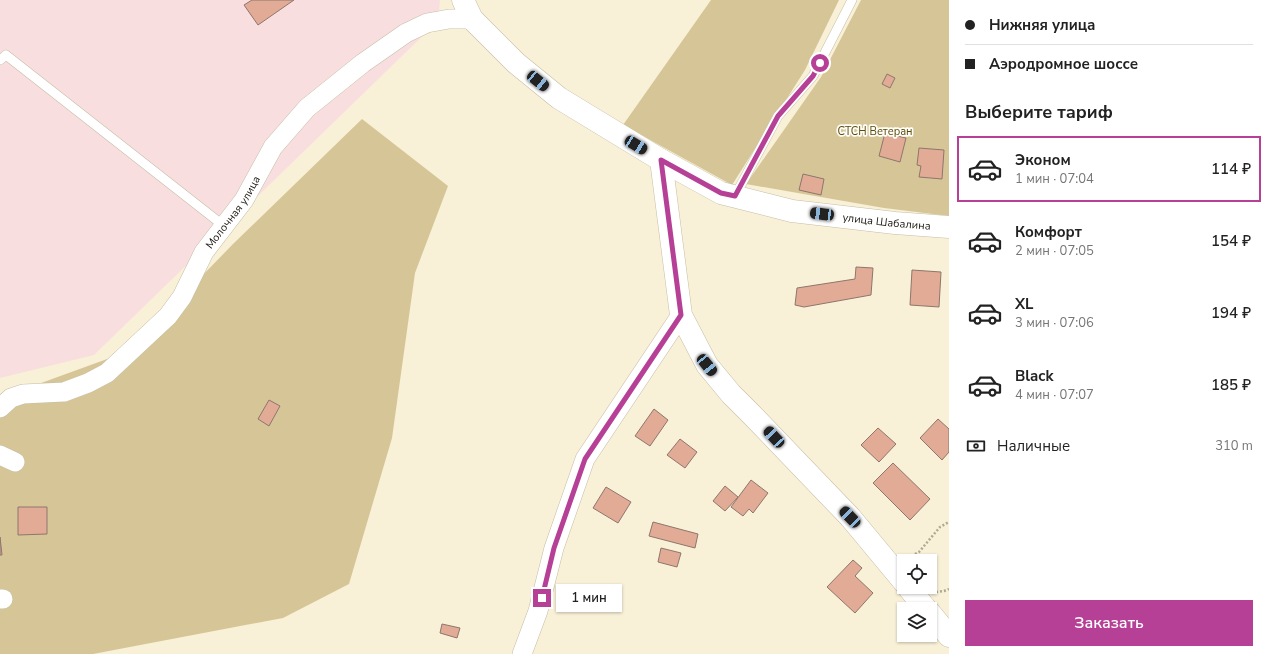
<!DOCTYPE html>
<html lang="ru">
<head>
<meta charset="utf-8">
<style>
	:root { --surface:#fff; --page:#f2f2f2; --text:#222; --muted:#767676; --line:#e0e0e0; --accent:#b64096 }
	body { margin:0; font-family:"Nunito Sans",sans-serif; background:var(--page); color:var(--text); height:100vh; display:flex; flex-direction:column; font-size:15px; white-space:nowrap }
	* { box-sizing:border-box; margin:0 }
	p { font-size:13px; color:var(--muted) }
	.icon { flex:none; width:22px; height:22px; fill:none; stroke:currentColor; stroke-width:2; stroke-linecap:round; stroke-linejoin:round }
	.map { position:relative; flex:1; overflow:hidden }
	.panel { display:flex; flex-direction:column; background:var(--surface); width:320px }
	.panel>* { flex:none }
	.guide { display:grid; align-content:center; height:88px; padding:0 16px; background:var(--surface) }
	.tools { position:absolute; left:897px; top:554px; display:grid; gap:8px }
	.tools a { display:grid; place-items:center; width:40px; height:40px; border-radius:0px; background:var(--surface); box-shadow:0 1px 3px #0004; font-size:20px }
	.end { position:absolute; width:18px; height:18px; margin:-9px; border:5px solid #b64096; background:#fff; box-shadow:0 0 0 2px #fff }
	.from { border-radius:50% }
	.bubble { position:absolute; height:28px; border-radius:0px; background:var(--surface); box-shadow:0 1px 3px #0004; font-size:13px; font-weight:600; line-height:28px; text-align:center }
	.car { position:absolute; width:12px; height:24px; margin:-12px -6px; border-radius:5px; box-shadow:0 0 3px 1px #0007; background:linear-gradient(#222 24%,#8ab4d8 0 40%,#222 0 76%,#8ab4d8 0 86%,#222 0) }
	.guide b { display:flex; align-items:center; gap:14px; height:38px; font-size:15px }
	.guide b+b { border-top:1px solid var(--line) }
	.guide i { width:10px; height:10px; background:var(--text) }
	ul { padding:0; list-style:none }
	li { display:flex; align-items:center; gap:12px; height:66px; margin:0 8px 6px; padding:0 8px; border:2px solid transparent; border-radius:0px }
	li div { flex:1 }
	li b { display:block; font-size:15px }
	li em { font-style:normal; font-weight:600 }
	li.selected { border-color:var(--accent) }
	li>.icon { width:36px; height:36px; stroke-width:1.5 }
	h2 { padding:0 16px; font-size:18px; line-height:48px }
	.pay { display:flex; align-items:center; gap:10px; height:44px; padding:0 16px; font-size:15px }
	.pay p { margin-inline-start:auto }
	.cta { display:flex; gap:8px; margin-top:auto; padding:8px 16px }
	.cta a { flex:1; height:46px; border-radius:0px; background:var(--accent); color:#fff; font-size:16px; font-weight:600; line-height:46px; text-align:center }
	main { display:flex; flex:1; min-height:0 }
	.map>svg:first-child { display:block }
	.industrial { fill:#f9dee0 }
	.green { fill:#d6c697 }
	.building { fill:#e1ab96; stroke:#8e766d }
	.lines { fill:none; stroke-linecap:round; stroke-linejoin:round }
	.service-casing { stroke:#c5bea6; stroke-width:10 }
	.minor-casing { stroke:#c5bea6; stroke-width:20 }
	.tertiary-casing { stroke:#c5bea6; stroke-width:23 }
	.secondary-casing { stroke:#c5bea6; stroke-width:23 }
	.path { stroke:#aea894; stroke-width:2.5; stroke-dasharray:2 2; stroke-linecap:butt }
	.service { stroke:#fff; stroke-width:9 }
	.minor { stroke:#fff; stroke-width:19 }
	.tertiary { stroke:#fff; stroke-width:22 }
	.secondary { stroke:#fff; stroke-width:22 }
	.route { stroke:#b64096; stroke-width:5 }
	.labels { text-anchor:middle; stroke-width:3.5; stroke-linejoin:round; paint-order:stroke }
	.park-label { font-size:11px; fill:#5c4a0b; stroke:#fffdf8 }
	.street-label { font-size:11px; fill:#1a170f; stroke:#fffdf8 }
</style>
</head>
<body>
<main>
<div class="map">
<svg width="949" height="654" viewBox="0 0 949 654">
	<rect width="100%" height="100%" fill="#f8f0d7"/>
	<polygon class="industrial" points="0,0 440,0 438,21 94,355 0,378"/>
	<g class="green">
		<polygon points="711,0 839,0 805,70 732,185 623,125"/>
		<polygon points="861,0 949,0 949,216 884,208 746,184 821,77"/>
		<polygon points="362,119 448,186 415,273 392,438 349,584 283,618 93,654 0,654 0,398 129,351 233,244"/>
	</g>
	<g class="building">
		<polygon points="252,0 294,0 258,25 244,5"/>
		<polygon points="887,74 895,78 890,88 882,84"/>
		<polygon points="885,133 906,138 900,162 879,156"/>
		<polygon points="919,148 944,150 942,179 919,177 921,166 917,165"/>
		<polygon points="803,174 824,179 821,195 799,190"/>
		<polygon points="856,267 873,268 871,295 804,307 795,305 797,288 855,279"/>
		<polygon points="912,270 941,272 939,307 910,305"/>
		<polygon points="269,400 280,406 269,426 258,419"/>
		<polygon points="654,409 668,420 650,446 635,436"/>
		<polygon points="938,419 949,429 949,452 942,460 920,438"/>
		<polygon points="878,428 896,444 879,462 861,445"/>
		<polygon points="680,439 697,452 685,468 667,455"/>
		<polygon points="893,463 930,499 910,520 873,483"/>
		<polygon points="751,480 768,493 753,513 749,509 743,516 731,507"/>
		<polygon points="725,486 738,497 725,511 713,501"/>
		<polygon points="606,487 631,502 618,523 593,508"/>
		<polygon points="18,507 47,507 47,534 18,535"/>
		<polygon points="653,522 698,534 695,548 649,536"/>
		<polygon points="0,537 2,555 0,555"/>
		<polygon points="661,548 681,553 677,567 658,562"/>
		<polygon points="853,560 862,568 855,576 873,593 855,613 827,587"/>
		<polygon points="442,624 460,628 457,638 440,633"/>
	</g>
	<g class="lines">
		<defs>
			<g id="service">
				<polyline points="0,60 6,55 224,226"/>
				<polyline points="735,196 778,116 813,76 852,0"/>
			</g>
			<g id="minor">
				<path id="s1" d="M0 408 11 398 23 394 64 392 88 383 107 373 168 316 182 297 204 252 244 200 273 147 307 108 363 63 406 33 427 23 449 19H472"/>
				<polyline points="0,455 15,462"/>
				<polyline points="0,599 3,599"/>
				<polyline points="522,654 538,611 554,548 585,459 681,315"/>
			</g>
			<g id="tertiary">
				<polyline points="661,160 681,315 707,365 731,394 752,415 850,517 904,582"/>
				<polyline points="908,587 926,609"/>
				<polyline points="930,613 949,636"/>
			</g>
			<g id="secondary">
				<path id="s2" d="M463 0 472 19 516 63 559 98 661 160 721 193 792 211 895 223 949 227"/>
			</g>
		</defs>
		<use href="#service" class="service-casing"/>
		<use href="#minor" class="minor-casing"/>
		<use href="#tertiary" class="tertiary-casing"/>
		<use href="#secondary" class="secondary-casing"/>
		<g class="path">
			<polyline points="908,558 919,552 940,527 949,522"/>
			<polyline points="936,592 944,591 949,589"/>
		</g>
		<use href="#service" class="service"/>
		<use href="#minor" class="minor"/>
		<use href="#tertiary" class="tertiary"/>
		<use href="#secondary" class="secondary"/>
	</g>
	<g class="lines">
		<polyline class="route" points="542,598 554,548 585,459 681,315 661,160 721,193 735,196 778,116 813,76 820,63"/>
	</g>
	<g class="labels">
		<g class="park-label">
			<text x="875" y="135">СТСН Ветеран</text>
		</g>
		<g class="street-label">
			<text dy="4" stroke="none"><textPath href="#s1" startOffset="322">Молочная улица</textPath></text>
			<text dy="4" stroke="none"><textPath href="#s2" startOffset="495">улица Шабалина</textPath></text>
		</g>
	</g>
</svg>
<div class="tools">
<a><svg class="icon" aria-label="locate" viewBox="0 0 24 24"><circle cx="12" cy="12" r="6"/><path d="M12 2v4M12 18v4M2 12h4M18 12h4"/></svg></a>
<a><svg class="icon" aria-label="layers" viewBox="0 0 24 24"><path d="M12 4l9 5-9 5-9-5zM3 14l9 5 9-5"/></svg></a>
</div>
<i class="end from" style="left:820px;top:63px"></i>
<i class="end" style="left:542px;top:598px"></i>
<div class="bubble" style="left:556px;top:584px;width:66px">1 мин</div>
<i class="car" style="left:538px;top:81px;rotate:129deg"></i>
<i class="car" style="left:636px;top:145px;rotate:121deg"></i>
<i class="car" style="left:822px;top:214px;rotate:277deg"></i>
<i class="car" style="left:707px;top:365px;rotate:141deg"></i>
<i class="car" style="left:774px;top:437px;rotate:317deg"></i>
<i class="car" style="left:850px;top:517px;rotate:316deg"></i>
</div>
<section class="panel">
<div class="guide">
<b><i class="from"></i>Нижняя улица</b>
<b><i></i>Аэродромное шоссе</b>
</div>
<h2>Выберите тариф</h2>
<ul>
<li class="selected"><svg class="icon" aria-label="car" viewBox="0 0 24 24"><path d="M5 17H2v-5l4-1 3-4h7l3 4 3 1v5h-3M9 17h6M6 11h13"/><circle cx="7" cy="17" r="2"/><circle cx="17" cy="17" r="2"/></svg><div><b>Эконом</b><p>1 мин · 07:04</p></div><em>114 ₽</em></li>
<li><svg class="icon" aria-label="car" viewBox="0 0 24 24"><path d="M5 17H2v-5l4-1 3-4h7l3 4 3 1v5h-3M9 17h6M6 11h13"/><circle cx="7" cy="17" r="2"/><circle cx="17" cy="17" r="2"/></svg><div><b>Комфорт</b><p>2 мин · 07:05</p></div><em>154 ₽</em></li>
<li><svg class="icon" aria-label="car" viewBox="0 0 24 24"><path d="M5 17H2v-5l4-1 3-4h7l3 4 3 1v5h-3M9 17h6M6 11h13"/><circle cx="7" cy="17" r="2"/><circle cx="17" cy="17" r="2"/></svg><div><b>XL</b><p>3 мин · 07:06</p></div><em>194 ₽</em></li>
<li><svg class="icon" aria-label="car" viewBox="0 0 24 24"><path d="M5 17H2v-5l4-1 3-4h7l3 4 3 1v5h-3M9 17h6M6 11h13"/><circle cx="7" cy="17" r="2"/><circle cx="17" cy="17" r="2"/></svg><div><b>Black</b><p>4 мин · 07:07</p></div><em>185 ₽</em></li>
</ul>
<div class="pay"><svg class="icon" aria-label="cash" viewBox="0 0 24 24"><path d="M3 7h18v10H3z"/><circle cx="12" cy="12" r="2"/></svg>Наличные<p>310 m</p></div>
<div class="cta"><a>Заказать</a></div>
</section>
</main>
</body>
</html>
